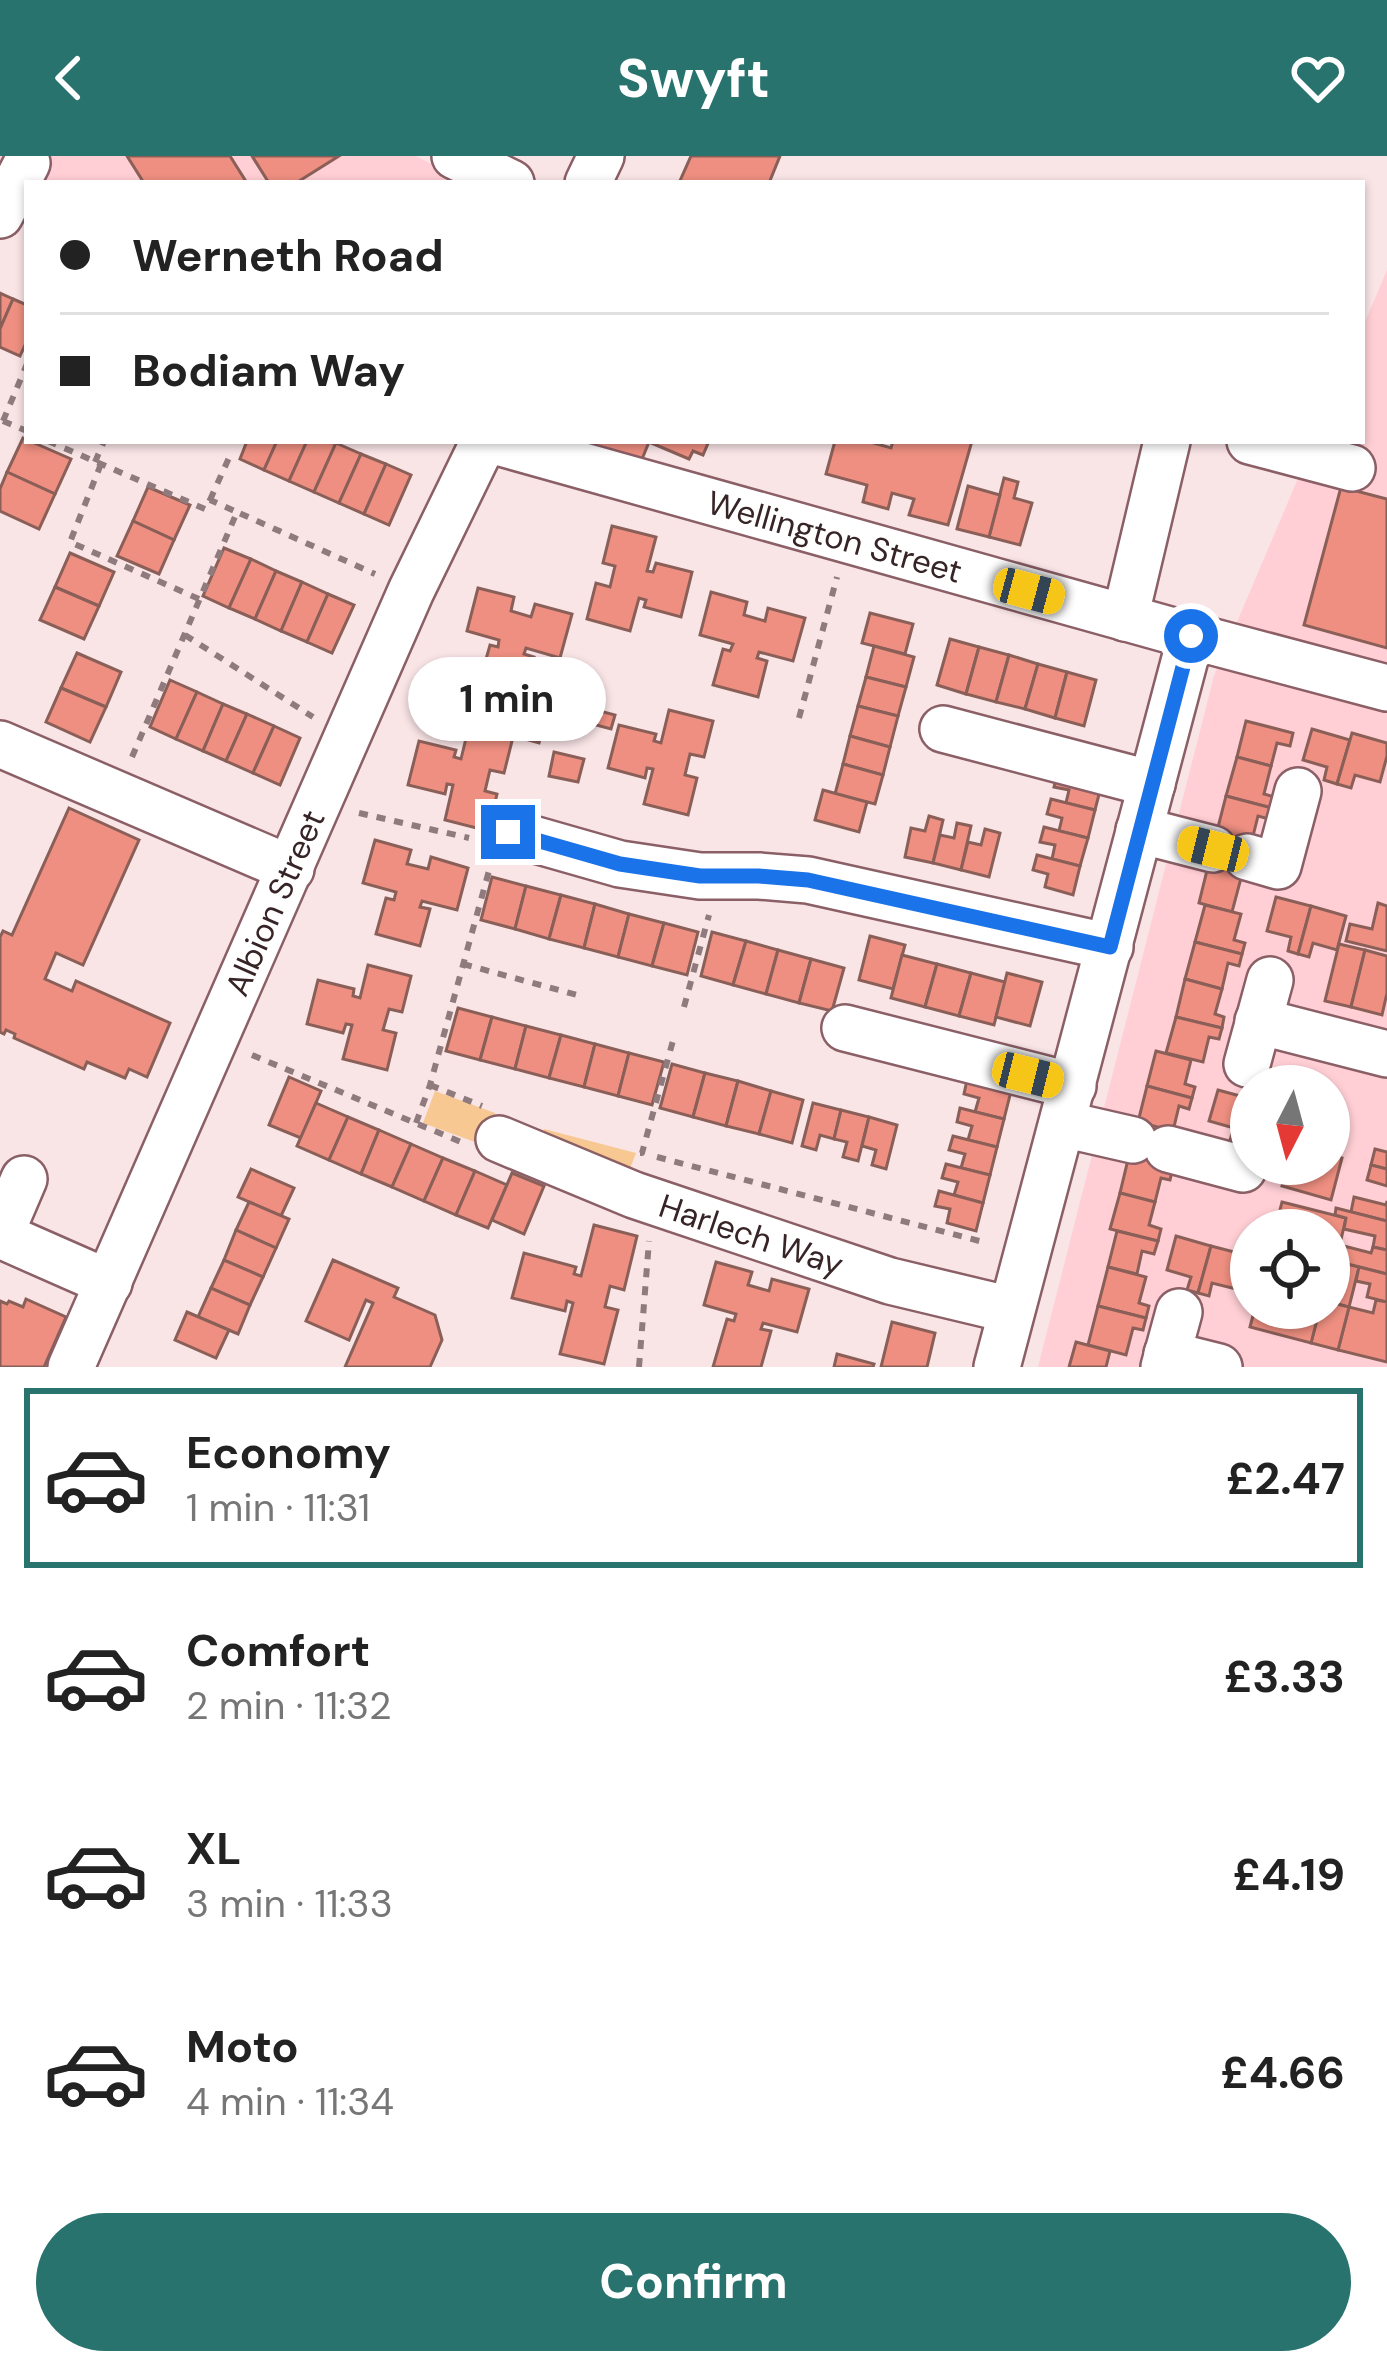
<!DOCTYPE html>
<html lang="en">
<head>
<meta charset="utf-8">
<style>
	:root { --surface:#fff; --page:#f2f2f2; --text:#222; --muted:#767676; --line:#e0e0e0; --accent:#29736e }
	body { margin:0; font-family:"DM Sans",sans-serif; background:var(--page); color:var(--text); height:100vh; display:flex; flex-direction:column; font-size:45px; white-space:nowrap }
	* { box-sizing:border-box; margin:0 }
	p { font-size:39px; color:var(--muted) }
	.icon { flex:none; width:66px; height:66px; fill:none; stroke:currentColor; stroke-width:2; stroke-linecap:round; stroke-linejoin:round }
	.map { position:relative; height:1211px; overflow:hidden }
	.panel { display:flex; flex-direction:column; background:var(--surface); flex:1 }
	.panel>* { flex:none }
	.top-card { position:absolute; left:24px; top:24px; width:1341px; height:264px; border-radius:0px; box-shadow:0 3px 9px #0004; display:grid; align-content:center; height:264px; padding:0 36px; background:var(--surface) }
	.needle { width:78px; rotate:186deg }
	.tools { position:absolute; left:1230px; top:909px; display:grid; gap:24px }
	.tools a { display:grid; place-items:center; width:120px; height:120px; border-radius:50%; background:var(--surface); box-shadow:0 3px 9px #0004; font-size:60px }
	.end { position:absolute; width:54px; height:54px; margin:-27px; border:15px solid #1a73e8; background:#fff; box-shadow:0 0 0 6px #fff }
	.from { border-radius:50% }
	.bubble { position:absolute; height:84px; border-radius:42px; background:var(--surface); box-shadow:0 3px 9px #0004; font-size:39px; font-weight:700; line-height:84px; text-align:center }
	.car { position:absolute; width:36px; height:72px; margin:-36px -18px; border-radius:15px; box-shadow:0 0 9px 3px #0007; background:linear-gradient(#f5c518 24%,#345 0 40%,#f5c518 0 76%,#345 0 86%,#f5c518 0) }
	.top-card b { display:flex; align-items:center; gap:42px; height:114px; font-size:45px }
	.top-card b+b { border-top:3px solid var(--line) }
	.top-card i { width:30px; height:30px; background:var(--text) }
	ul { padding:21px 0 0; list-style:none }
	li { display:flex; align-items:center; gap:36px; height:180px; margin:0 24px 18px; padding:0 12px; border:6px solid transparent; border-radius:0px }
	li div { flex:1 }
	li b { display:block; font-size:45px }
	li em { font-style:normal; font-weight:700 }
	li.current { border-color:var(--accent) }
	li>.icon { width:108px; height:108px; stroke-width:1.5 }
	.button { display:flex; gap:24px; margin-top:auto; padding:24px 36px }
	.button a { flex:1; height:138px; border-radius:72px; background:var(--accent); color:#fff; font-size:48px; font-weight:700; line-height:138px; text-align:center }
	header { display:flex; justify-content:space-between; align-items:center; height:156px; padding:0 36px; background:var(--accent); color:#fff; font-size:54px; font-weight:700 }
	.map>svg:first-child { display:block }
	.built { fill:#ffcfd5; fill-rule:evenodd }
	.green { fill:#f8c893 }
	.building { fill:#ee8f81; stroke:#8a5f58; stroke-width:3 }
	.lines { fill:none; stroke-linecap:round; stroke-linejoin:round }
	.minor-casing { stroke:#8b5f66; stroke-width:50 }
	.path { stroke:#8f7b7d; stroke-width:6; stroke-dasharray:9 9; stroke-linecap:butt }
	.minor { stroke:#fff; stroke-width:45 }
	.route { stroke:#1a73e8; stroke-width:15 }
	.labels { text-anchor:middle; stroke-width:9; stroke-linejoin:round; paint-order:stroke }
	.street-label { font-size:33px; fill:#372426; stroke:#f9e4e6 }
</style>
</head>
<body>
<header><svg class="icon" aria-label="back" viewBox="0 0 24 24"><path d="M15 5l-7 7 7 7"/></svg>Swyft<svg class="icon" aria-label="heart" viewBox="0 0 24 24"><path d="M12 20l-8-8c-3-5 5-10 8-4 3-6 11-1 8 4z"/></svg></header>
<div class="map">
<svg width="1387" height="1211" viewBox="0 0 1387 1211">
	<rect width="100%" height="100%" fill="#f9e4e6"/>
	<g class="built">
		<polygon points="0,0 416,0 467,27 0,26"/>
		<path d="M1387 114V1211H1038L1214 520 1314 285H1362V173ZM1251 930H1329V1008H1251ZM1251 1074H1329V1152H1251Z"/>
	</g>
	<g class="green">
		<polygon points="435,935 495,957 483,989 423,967"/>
		<polygon points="544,973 636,997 628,1018 544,981"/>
	</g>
	<g class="building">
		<polygon points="127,0 230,0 247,27 144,27"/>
		<polygon points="252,0 339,0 296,27 269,27"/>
		<polygon points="691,0 780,0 769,27 679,27"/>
		<polygon points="0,137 13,143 0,173"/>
		<polygon points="13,143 27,149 27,185 20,200 0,191 0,173"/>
		<polygon points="23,282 71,303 55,338 7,316"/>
		<polygon points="247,285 277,285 264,314 240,303"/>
		<polygon points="277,285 307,285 289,325 264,314"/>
		<polygon points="307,285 336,287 314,336 289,325"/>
		<polygon points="585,285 709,285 703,299 693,295 689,303 649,286 640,308"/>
		<polygon points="835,285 867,285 891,292 893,285 972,285 948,369 909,359 914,343 892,337 888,353 863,346 867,329 826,318"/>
		<polygon points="336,287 361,298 339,347 314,336"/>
		<polygon points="361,298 386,308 364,358 339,347"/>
		<polygon points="386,308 411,319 389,369 364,358"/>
		<polygon points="7,316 55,338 39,373 0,355 0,333"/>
		<polygon points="1004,322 1018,326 1014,342 1032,347 1020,389 989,381"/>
		<polygon points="968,330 1000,339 989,381 957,373"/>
		<polygon points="148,331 190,349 174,384 133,365"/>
		<polygon points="1341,331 1387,343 1387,492 1304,469"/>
		<polygon points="133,365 174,384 159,418 117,400"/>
		<polygon points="612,370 656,381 647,415 653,416 656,407 692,416 681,461 644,451 646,444 639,442 630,475 587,463 596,427 610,431 615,410 603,407"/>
		<polygon points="224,392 251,403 229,452 203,440"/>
		<polygon points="70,397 114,416 99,450 55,431"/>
		<polygon points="251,403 276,415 255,463 229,452"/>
		<polygon points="276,415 302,426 281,475 255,463"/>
		<polygon points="302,426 328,438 307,486 281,475"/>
		<polygon points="55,431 99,450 84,483 40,464"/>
		<polygon points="478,432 514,441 511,455 531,461 535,448 572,458 560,502 526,492 524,498 534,501 520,554 475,542 490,489 498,491 499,484 467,475"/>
		<polygon points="711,436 747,446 744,459 765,465 768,452 805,462 793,505 759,496 757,502 767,505 758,541 713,529 723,493 730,495 733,488 700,479"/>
		<polygon points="328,438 354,449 332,497 307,486"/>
		<polygon points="870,457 913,468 905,498 862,487"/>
		<polygon points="950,483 979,491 966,538 937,529"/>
		<polygon points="874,490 914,501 906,531 866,521"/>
		<polygon points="979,491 1009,499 996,546 966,538"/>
		<polygon points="77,497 121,516 106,551 61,532"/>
		<polygon points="1009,499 1038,508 1025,553 996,546"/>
		<polygon points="1038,508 1067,516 1055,562 1025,553"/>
		<polygon points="1067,516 1096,524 1084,570 1055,562"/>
		<polygon points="866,521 906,531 898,560 858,550"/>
		<polygon points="170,524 197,536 176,583 150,571"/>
		<polygon points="61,532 106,551 90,586 46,566"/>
		<polygon points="197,536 223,548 203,595 176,583"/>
		<polygon points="555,543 615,559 611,573 551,557"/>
		<polygon points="223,548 247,558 226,605 203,595"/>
		<polygon points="858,550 898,560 890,591 850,580"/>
		<polygon points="533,552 548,556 539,587 525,583"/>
		<polygon points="669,554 713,565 704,601 690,598 685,619 697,622 688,659 644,648 653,613 647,612 645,622 608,612 619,569 656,578 654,585 661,587"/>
		<polygon points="247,558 274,570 253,617 226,605"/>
		<polygon points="1246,565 1293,577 1290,590 1277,587 1271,610 1237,601"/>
		<polygon points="274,570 300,582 280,629 253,617"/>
		<polygon points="469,570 513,581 504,617 490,614 485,635 497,638 488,675 445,664 453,629 447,628 445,638 408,629 419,585 456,594 454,601 461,603"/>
		<polygon points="1312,573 1350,584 1337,628 1324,624 1327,611 1303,604"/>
		<polygon points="1352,577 1387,587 1387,600 1380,626 1355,619 1351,632 1337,628"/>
		<polygon points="850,580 890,591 883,619 843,608"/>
		<polygon points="554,596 584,603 578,626 549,620"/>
		<polygon points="1237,601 1271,610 1264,638 1275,641 1272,652 1226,640"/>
		<polygon points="843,608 883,619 875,648 835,638"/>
		<polygon points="1058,615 1102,627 1095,654 1066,647 1069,634 1054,631"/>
		<polygon points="823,634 867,646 859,676 815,664"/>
		<polygon points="1226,640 1272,652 1269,663 1258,660 1251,688 1216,679"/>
		<polygon points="1051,643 1095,654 1088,682 1059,675 1062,662 1047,658"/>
		<polygon points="69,652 139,684 83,809 56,797 45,823 72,835 76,825 170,867 147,921 129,913 125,922 87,906 84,913 14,882 15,878 6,874 4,878 0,876 0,781 3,775 12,779"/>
		<polygon points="929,660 943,664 933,707 905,701 911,672 925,675"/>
		<polygon points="957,667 971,670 961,714 933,707 940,679 954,682"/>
		<polygon points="1044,671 1088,682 1080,710 1052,703 1055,689 1040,686"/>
		<polygon points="985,673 1000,677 989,721 961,714 968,686 981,689"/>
		<polygon points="375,684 411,694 407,708 428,713 431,701 468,712 457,754 422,745 420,751 430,753 420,790 376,778 386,742 394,744 396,736 363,727"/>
		<polygon points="1211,698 1252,725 1241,722 1232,756 1199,747"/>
		<polygon points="1037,699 1080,710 1073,739 1045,731 1048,718 1033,714"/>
		<polygon points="492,721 526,730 515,773 481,764"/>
		<polygon points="526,730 561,739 549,783 515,773"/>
		<polygon points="561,739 595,748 584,792 549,783"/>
		<polygon points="1276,741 1311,750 1298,798 1288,795 1291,781 1267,775"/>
		<polygon points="1378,747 1387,750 1387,795 1346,785 1350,768 1372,773"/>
		<polygon points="595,748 629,758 618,801 584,792"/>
		<polygon points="1205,749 1241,758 1234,784 1245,787 1242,798 1195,786"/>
		<polygon points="1311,750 1346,760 1337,794 1313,787 1309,801 1298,798"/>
		<polygon points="629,758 664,767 652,810 618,801"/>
		<polygon points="664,767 698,776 687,819 652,810"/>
		<polygon points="712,776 746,785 733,829 701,820"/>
		<polygon points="870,780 905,789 893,833 859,824"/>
		<polygon points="746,785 778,794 766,838 733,829"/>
		<polygon points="1195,786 1242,798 1239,810 1228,807 1222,833 1185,823"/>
		<polygon points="1339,788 1365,794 1351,851 1325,845"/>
		<polygon points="778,794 811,803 799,847 766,838"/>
		<polygon points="1365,794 1387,800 1387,837 1382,859 1351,851"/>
		<polygon points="902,799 937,808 925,851 891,842"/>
		<polygon points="811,803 844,812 832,855 799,847"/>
		<polygon points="937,808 971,817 959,860 925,851"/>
		<polygon points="368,809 411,820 402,856 389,853 383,874 396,877 387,914 343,903 352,869 346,868 343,877 307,868 318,824 354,833 353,840 360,842"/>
		<polygon points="971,817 1005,826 994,869 959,860"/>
		<polygon points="1007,817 1042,826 1030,870 996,861"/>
		<polygon points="1185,823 1222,833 1215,858 1224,861 1222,872 1176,861"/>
		<polygon points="458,852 492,861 480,904 446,895"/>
		<polygon points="492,861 526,870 515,913 480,904"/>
		<polygon points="1176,861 1222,872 1219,883 1209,881 1203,906 1166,897"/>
		<polygon points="526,870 561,879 549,922 515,913"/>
		<polygon points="561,879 595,888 584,931 549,922"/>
		<polygon points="595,888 629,897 618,940 584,931"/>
		<polygon points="1156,895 1191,904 1185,928 1195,931 1192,942 1147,930"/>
		<polygon points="629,897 664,906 652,949 618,940"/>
		<polygon points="672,908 705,917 693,961 660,952"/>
		<polygon points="705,917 738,925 726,970 693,961"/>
		<polygon points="289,921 321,935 301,982 269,969"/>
		<polygon points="967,924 1011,935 1004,963 975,956 979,942 964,938"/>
		<polygon points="738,925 771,935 759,978 726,970"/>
		<polygon points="1147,930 1192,942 1189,953 1179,950 1173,975 1138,966"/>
		<polygon points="1218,934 1251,943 1251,964 1244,988 1230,984 1234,972 1209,965"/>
		<polygon points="771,935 803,944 792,987 759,978"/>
		<polygon points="316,947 348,961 329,1004 297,990"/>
		<polygon points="813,947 841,954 834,983 820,979 816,994 802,990"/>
		<polygon points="960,952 1004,963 997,991 968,984 972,970 957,966"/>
		<polygon points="841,954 869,961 858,1005 843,1001 847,986 834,983"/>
		<polygon points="348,961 379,974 361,1018 329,1004"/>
		<polygon points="869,961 897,969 886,1013 872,1009 876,994 862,990"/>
		<polygon points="379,974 411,988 392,1031 361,1018"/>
		<polygon points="953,980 997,991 990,1019 961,1012 965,998 949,994"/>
		<polygon points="411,988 443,1002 424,1045 392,1031"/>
		<polygon points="1131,991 1175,1002 1170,1024 1161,1022 1155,1046 1120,1037"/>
		<polygon points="1375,993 1387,996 1387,1013 1371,1009"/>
		<polygon points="1329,998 1342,1002 1331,1044 1282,1030 1289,1008 1329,1008"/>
		<polygon points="443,1002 475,1015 456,1059 424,1045"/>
		<polygon points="946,1008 990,1019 983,1047 954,1039 958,1026 942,1022"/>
		<polygon points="1371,1009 1387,1013 1387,1030 1367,1024"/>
		<polygon points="251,1013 294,1032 281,1060 238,1041"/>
		<polygon points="475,1015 507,1029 488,1072 456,1059"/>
		<polygon points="512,1017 544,1030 524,1078 492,1064"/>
		<polygon points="939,1035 983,1047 976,1075 947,1067 950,1053 935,1050"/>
		<polygon points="1120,1037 1155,1046 1149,1069 1161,1073 1158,1085 1110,1073"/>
		<polygon points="1354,1041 1386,1049 1387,1045 1387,1065 1351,1056"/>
		<polygon points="249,1046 289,1063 276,1092 236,1074"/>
		<polygon points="1282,1046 1346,1062 1336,1105 1359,1111 1349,1151 1329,1146 1329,1074 1275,1074"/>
		<polygon points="1336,1052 1387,1065 1387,1094 1373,1091 1375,1080 1344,1073 1346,1062 1335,1059"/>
		<polygon points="594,1069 637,1080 624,1134 610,1130 605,1151 618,1154 604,1208 560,1198 573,1147 567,1145 565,1155 512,1142 524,1097 576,1111 574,1118 581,1120"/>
		<polygon points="236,1074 276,1092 263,1121 224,1104"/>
		<polygon points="1117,1075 1158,1085 1154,1098 1142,1095 1137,1118 1108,1111"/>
		<polygon points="1176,1080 1211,1090 1198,1137 1187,1134 1191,1121 1167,1114"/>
		<polygon points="1340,1089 1371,1097 1373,1091 1387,1094 1387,1118 1336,1105"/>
		<polygon points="1211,1090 1246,1099 1236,1133 1212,1127 1209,1140 1198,1137"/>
		<polygon points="224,1104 263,1121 250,1149 211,1132"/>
		<polygon points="333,1104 398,1132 394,1141 435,1159 442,1184 430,1211 345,1211 373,1147 366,1144 349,1184 306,1165"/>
		<polygon points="716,1106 752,1116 748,1129 769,1135 772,1123 809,1133 797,1176 763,1167 761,1173 771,1175 761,1211 713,1211 727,1163 734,1165 736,1158 704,1149"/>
		<polygon points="1108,1111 1146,1121 1139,1147 1149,1150 1146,1162 1098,1150"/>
		<polygon points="1359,1111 1387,1118 1387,1146 1367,1141 1370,1128 1356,1125"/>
		<polygon points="211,1132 250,1149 238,1178 198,1161"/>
		<polygon points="26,1143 66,1161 44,1211 0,1211 0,1145 7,1148 9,1145 23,1151"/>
		<polygon points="1376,1144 1387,1146 1387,1206 1338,1194 1349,1151 1373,1157"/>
		<polygon points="1329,1146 1349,1151 1338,1194 1311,1187 1320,1152 1329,1152"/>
		<polygon points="1098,1150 1146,1162 1143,1174 1133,1172 1126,1199 1088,1189"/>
		<polygon points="1255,1152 1320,1152 1311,1187 1250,1171"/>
		<polygon points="187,1156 229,1174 216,1202 175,1184"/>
		<polygon points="892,1166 935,1177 927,1211 881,1211"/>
		<polygon points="1076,1186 1110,1195 1106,1211 1069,1211"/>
		<polygon points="837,1198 874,1208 873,1211 834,1211"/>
	</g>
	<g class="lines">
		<defs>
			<g id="minor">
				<polyline points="455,0 511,27"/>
				<polyline points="588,27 601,0"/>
				<polyline points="0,59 27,7"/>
				<path id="s1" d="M494 285 1191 480 1387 532"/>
				<polyline points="1250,285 1352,312"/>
				<polyline points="1125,462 1167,285"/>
				<polyline points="943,573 1152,628"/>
				<polyline points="0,588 291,713"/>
				<polyline points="1139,674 1213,693"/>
				<polyline points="508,676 620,708 700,720 759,720 808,724 1110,791"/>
				<polyline points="1247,701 1278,710 1298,635"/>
				<polyline points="1258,865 1387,898"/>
				<polyline points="845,872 1073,930"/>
				<polyline points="1247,908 1270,824"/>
				<polyline points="1063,968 1133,984"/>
				<path id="s2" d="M499 983 634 1039 890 1125 1011 1154"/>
				<polyline points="1168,993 1243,1013"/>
				<polyline points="0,1079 109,1127"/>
				<polyline points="0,1079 24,1023"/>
				<polyline points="1167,1198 1219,1211"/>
				<path id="s3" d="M71 1211 411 435 484 285"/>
				<polyline points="997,1211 1191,480"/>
				<polyline points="1164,1211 1179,1156"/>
			</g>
		</defs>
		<use href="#minor" class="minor-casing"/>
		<g class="path">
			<polyline points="3,265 27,208"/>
			<polyline points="3,265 27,275"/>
			<polyline points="48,285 205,353 210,344 237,356"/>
			<polyline points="95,306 104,285"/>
			<polyline points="101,308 70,386 199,443"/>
			<polyline points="210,344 232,295"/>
			<polyline points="185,479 313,561"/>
			<polyline points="799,562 837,421"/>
			<polyline points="132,601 237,356 375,418"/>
			<polyline points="359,657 469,682"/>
			<polyline points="463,808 577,839"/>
			<polyline points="684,851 709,759"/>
			<polyline points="252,899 461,986"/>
			<polyline points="430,929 482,950"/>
			<polyline points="416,967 430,929 490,711"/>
			<polyline points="640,997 642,997 674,881"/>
			<polyline points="657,1001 987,1087"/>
			<polyline points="639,1211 649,1085"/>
		</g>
		<use href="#minor" class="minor"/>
	</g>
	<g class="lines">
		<polyline class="route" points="508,676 620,708 700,720 759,720 808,724 1110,791 1191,480"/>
	</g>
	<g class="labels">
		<g class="street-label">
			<text dy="12" stroke="none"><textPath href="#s1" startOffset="354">Wellington Street</textPath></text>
			<text dy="12" stroke="none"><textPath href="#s3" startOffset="507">Albion Street</textPath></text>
			<text dy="12" stroke="none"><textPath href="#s2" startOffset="270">Harlech Way</textPath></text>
		</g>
	</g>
</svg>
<div class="tools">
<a><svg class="needle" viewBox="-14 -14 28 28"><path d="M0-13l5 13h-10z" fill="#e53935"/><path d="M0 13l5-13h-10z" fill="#767676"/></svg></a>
<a><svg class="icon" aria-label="locate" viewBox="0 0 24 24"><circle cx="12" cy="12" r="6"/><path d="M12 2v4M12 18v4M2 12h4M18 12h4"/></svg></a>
</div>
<i class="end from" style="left:1191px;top:480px"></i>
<i class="end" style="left:508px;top:676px"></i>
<div class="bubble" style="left:408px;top:501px;width:198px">1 min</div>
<i class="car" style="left:1029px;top:435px;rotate:105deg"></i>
<i class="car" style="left:1213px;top:693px;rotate:284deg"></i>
<i class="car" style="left:1028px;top:919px;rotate:104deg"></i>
<div class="top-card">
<b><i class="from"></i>Werneth Road</b>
<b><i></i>Bodiam Way</b>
</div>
</div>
<section class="panel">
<ul>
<li class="current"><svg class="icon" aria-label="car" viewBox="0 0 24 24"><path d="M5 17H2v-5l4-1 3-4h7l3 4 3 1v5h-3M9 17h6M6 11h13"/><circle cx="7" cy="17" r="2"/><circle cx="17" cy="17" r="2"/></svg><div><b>Economy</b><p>1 min · 11:31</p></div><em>£2.47</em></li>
<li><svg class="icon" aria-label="car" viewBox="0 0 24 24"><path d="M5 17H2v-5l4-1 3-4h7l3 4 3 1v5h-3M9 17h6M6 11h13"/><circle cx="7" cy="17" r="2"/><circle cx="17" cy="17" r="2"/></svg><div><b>Comfort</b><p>2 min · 11:32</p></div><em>£3.33</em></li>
<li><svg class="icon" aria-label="car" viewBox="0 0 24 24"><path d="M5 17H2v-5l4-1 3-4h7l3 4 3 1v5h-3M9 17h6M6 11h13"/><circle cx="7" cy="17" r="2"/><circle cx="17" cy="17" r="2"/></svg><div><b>XL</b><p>3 min · 11:33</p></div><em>£4.19</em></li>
<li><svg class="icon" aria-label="car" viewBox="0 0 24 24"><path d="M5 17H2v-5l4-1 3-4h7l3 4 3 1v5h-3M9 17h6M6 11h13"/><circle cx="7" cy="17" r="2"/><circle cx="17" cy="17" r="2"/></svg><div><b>Moto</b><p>4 min · 11:34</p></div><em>£4.66</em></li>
</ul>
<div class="button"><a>Confirm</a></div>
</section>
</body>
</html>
